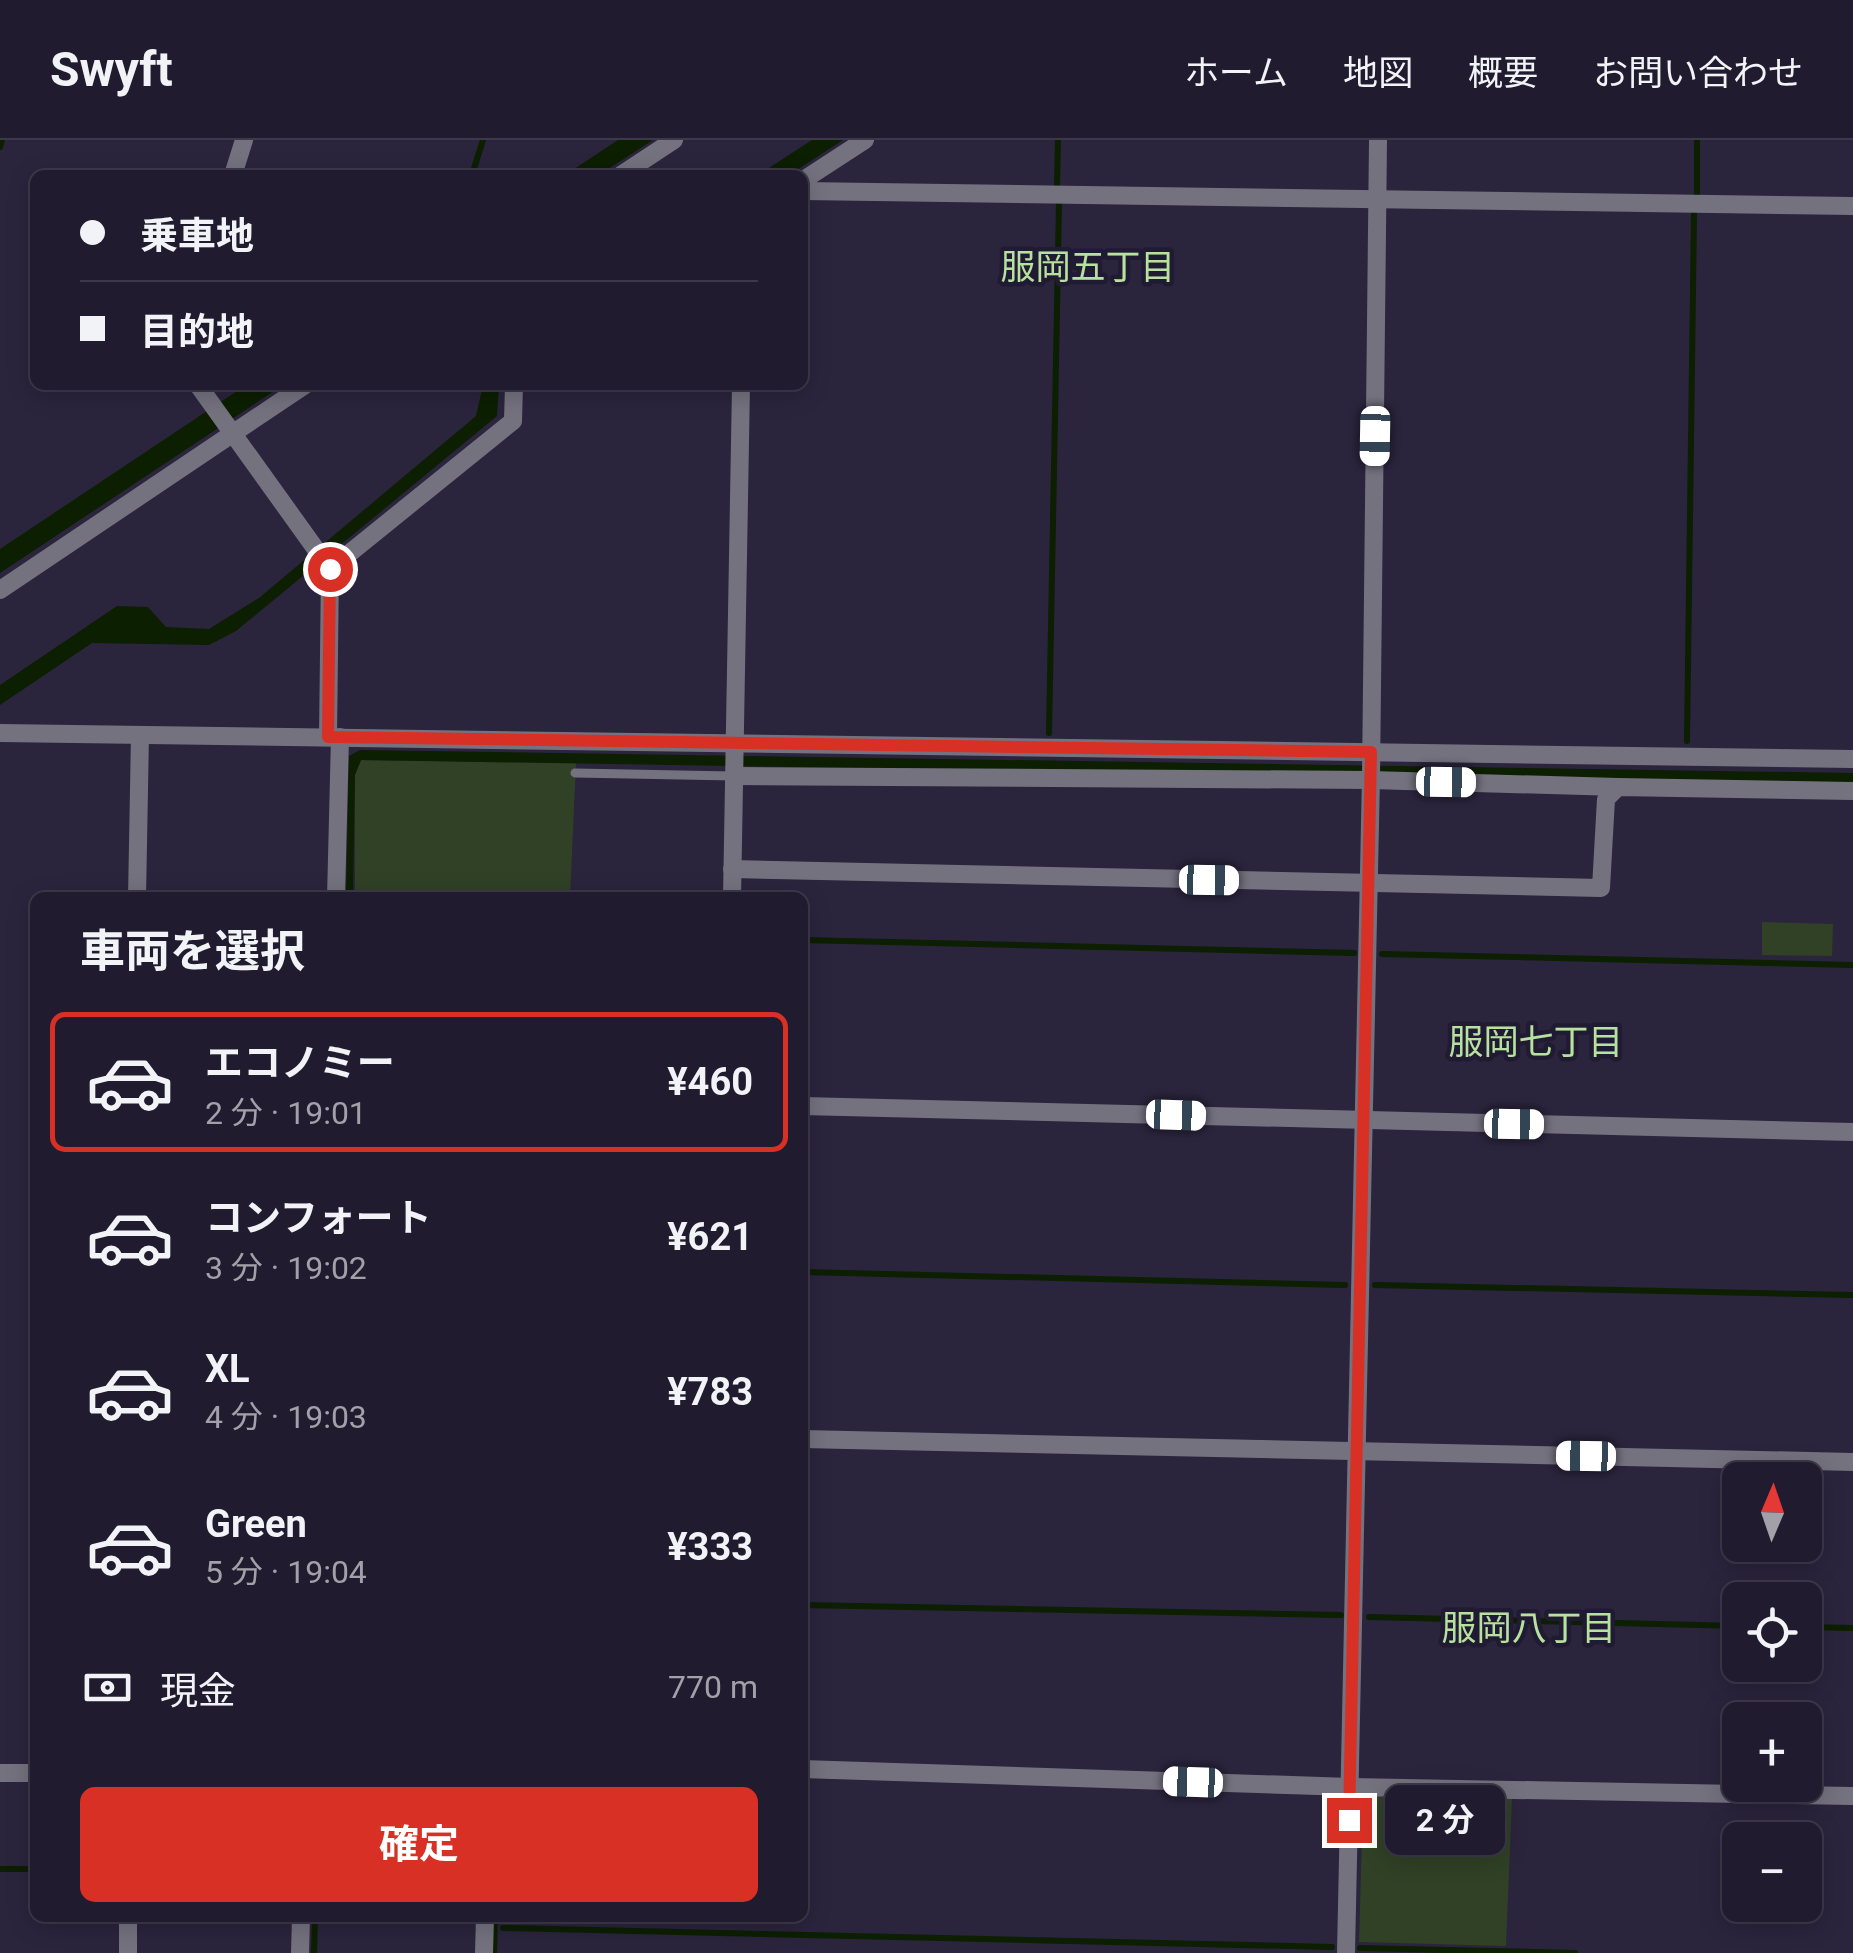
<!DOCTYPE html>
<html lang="ja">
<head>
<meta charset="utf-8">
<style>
	:root { --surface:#201b2e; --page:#2d283a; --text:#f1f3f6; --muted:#a2a1aa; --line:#3d394a; --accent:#d93025 }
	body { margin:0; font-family:Roboto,"Noto Sans JP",sans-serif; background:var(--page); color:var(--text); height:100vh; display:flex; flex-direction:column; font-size:38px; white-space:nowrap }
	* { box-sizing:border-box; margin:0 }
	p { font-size:32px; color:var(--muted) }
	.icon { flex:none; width:55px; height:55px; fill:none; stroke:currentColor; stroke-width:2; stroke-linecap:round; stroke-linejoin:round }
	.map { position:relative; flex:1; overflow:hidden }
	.sheet { position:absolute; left:30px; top:752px; width:778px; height:1030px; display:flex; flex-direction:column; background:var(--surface); border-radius:15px; box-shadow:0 5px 25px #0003,0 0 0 2px var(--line) }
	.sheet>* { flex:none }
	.guide { position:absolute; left:30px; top:30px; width:778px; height:220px; border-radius:15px; box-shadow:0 5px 25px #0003,0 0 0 2px var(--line); display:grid; align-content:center; height:220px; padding:0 50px; background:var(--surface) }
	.needle { width:65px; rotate:2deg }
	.tools { position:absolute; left:1722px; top:1322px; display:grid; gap:20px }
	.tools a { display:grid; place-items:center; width:100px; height:100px; border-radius:15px; background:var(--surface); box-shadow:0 5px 25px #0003,0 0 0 2px var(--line); font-size:50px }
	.end { position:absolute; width:45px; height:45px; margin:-22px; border:12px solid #d93025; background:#fff; box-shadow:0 0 0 5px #fff }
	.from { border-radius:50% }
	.bubble { position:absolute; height:70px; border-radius:15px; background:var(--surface); box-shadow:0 5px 25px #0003,0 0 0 2px var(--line); font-size:32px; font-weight:700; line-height:70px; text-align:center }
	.car { position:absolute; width:30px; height:60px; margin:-30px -15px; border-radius:12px; box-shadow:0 0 8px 2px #0007; background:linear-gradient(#fff 24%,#345 0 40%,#fff 0 76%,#345 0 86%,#fff 0) }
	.guide b { display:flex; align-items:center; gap:35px; height:95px; font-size:38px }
	.guide b+b { border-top:2px solid var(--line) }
	.guide i { width:25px; height:25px; background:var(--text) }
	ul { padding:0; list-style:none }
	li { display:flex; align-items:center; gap:30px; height:140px; margin:0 20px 15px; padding:0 30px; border:5px solid transparent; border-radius:15px }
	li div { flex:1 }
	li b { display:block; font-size:38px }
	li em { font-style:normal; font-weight:700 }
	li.current { border-color:var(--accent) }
	li>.icon { width:90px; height:90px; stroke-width:1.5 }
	h2 { padding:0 50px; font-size:45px; line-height:120px }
	.pay { display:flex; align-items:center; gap:25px; height:110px; padding:0 50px; font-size:38px }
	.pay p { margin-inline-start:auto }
	.cta { display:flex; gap:20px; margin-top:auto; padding:20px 50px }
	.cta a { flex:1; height:115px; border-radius:15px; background:var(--accent); color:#fff; font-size:40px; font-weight:700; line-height:115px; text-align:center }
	header { display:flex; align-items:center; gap:60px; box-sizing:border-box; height:140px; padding:0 50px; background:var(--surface); border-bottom:2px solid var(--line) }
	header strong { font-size:48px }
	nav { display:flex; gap:55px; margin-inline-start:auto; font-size:35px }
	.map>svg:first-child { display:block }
	.green { fill:#304126 }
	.water { fill:#0c1f00 }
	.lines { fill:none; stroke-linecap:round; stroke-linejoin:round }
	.stream { stroke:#0c1f00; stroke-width:6 }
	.lane { stroke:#757280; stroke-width:9 }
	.street { stroke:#757280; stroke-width:18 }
	.route { stroke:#d93025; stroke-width:12 }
	.labels { text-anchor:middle; stroke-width:9; stroke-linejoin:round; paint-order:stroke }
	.neighbourhood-label { font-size:35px; fill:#b7e19e; stroke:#211a33 }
</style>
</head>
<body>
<header>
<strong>Swyft</strong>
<nav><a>ホーム</a><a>地図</a><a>概要</a><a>お問い合わせ</a></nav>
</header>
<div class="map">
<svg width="1853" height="1813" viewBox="0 0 1853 1813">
	<rect width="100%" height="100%" fill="#2b243d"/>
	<g class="green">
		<polygon points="361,620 576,623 570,757 355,751 355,634"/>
		<polygon points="1762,782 1833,784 1832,816 1762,815"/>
		<polygon points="1369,1657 1512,1658 1506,1806 1359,1802 1363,1663"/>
	</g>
	<g class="water">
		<polygon points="618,0 653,0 599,35 565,35"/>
		<polygon points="812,0 843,0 789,35 758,35"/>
		<polygon points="246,245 283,245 0,433 0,409"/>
		<polygon points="483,245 499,245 497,276 236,491 209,505 92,503 0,565 0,545 117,466 148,467 166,487 209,489 259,458 476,276"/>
		<polygon points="360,610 1853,633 1853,644 361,620 355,635 353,757 346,758 349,616"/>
	</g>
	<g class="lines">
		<g class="stream">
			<polyline points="0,7 2,0"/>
			<polyline points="472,35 483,0"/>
			<polyline points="1057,46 1058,0"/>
			<polyline points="1697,57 1697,0"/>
			<polyline points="1049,593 1059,63"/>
			<polyline points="1687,601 1694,74"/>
			<polyline points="802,800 1354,813"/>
			<polyline points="1382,814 1853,825"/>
			<polyline points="802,1132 1345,1145"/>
			<polyline points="1375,1145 1853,1155"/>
			<polyline points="802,1465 1341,1475"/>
			<polyline points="1369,1477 1740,1486"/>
			<polyline points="1805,1487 1853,1488"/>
			<polyline points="0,1729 35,1729"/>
			<polyline points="503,1788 1332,1807"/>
			<polyline points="1360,1808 1575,1813"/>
			<polyline points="314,1813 315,1778"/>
			<polyline points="494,1813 495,1778"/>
		</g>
		<polyline class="lane" points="575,633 733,636"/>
		<g class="street">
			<polyline points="233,35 244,0"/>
			<polyline points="621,35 674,0"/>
			<polyline points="802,41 865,0"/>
			<polyline points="802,51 1853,66"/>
			<polyline points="198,245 330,429"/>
			<polyline points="0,450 305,245"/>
			<polyline points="0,593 1853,619"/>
			<polyline points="328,597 330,429 513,281 514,245"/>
			<polyline points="736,636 1371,640 1618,647"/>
			<polyline points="732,729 1601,748 1606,659 1618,647 1853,651"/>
			<polyline points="137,758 140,595"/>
			<polyline points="336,758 340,597"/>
			<polyline points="732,758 741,245"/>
			<polyline points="802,966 1853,992"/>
			<polyline points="802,1299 1853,1322"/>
			<polyline points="802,1629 1350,1647 1853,1656"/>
			<polyline points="0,1633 35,1633"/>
			<polyline points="128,1813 128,1778"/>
			<polyline points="300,1813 301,1778"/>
			<polyline points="484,1813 485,1778"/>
			<polyline points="1346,1813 1371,637 1378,0"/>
		</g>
	</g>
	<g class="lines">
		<polyline class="route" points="330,429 328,597 1371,612 1349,1680"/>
	</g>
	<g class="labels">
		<g class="neighbourhood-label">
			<text x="1088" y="139">服岡五丁目</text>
			<text x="1536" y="914">服岡七丁目</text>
			<text x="1529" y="1500">服岡八丁目</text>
		</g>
	</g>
</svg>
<div class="tools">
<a><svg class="needle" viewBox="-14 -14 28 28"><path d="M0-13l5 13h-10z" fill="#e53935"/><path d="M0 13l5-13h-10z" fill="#a2a1aa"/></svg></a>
<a><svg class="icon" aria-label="locate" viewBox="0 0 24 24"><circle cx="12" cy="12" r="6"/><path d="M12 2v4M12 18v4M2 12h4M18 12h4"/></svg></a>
<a>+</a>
<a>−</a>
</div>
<i class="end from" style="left:330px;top:429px"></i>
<i class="end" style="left:1349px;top:1680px"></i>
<div class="bubble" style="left:1385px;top:1645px;width:120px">2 分</div>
<i class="car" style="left:1375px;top:296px;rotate:181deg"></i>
<i class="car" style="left:1446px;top:642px;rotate:91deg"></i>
<i class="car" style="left:1209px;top:740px;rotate:91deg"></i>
<i class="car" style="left:1176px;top:975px;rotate:92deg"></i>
<i class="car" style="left:1514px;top:984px;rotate:91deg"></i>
<i class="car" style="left:1586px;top:1316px;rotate:271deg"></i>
<i class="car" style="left:1193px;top:1642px;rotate:272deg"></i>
<div class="guide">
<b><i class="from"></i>乗車地</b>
<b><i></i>目的地</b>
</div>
<section class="sheet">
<h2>車両を選択</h2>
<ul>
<li class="current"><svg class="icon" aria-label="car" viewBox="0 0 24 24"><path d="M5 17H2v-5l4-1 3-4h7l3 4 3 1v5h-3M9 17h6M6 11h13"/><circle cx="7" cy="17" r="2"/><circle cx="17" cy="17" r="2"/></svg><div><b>エコノミー</b><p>2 分 · 19:01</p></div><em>¥460</em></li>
<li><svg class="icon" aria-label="car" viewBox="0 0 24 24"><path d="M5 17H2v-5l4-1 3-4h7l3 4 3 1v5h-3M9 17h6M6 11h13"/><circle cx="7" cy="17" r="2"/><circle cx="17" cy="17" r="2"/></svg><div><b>コンフォート</b><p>3 分 · 19:02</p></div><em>¥621</em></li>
<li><svg class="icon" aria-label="car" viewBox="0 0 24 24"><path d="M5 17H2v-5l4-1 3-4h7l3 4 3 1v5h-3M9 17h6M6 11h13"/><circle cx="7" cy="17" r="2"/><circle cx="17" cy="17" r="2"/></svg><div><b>XL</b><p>4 分 · 19:03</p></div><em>¥783</em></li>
<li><svg class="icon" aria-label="car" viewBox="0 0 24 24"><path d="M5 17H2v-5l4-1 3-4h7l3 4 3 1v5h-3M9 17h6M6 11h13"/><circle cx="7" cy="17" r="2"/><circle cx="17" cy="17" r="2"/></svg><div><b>Green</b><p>5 分 · 19:04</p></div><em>¥333</em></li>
</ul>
<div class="pay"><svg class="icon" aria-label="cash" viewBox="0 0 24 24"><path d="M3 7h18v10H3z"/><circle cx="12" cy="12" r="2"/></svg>現金<p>770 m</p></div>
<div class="cta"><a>確定</a></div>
</section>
</div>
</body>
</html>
